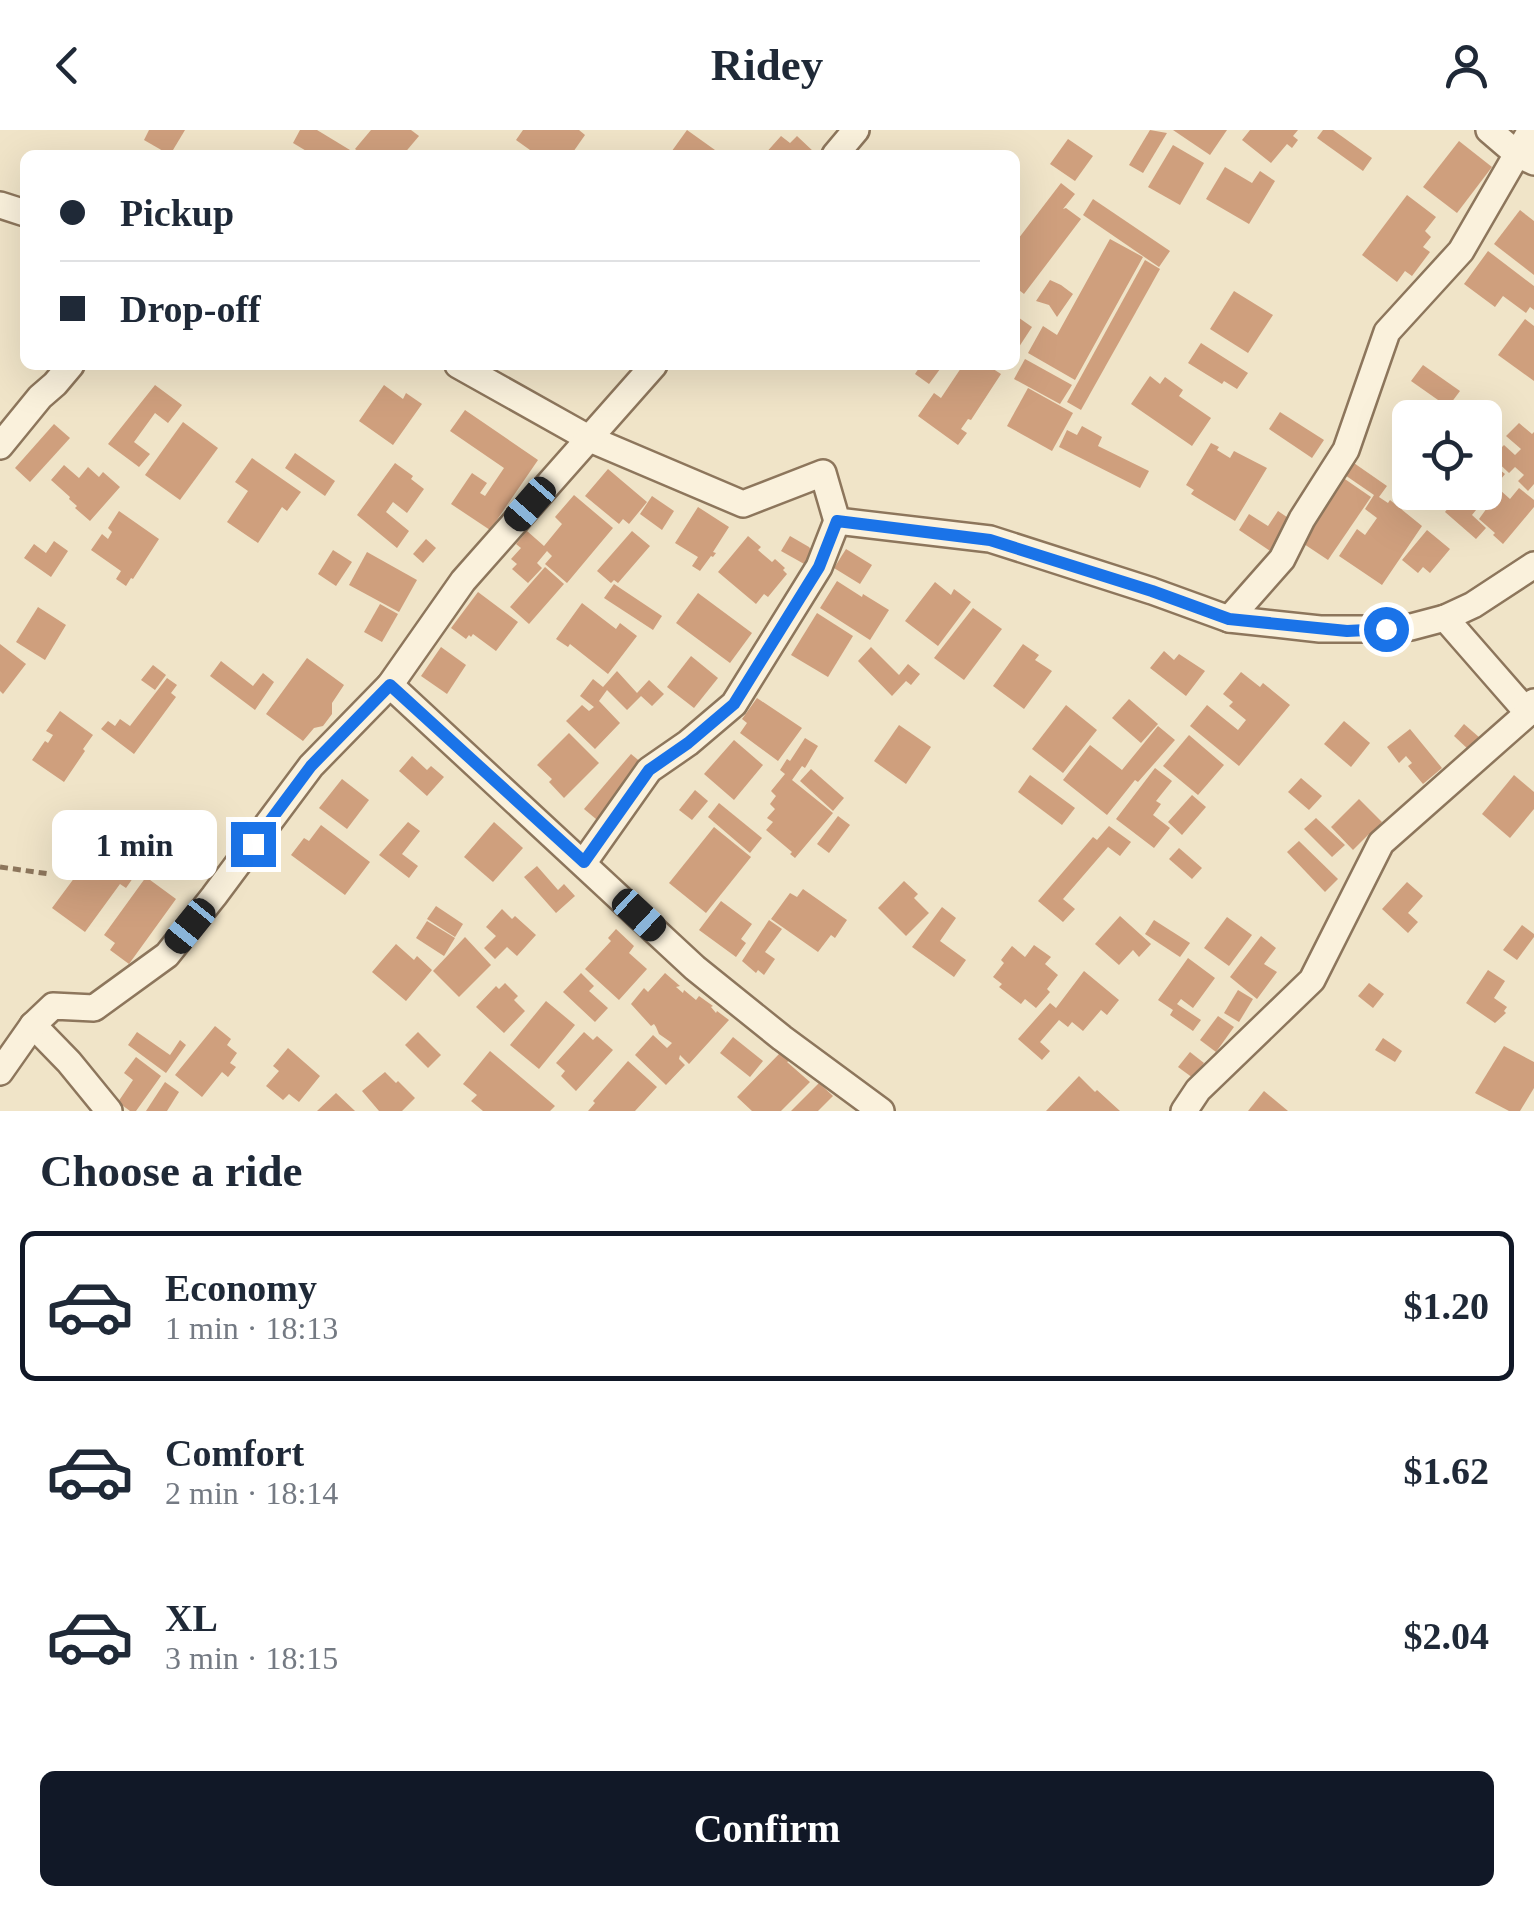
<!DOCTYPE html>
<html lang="en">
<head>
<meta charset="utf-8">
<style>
	:root { --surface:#fff; --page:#f2f2f3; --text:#1f2937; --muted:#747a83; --line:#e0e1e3; --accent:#111827 }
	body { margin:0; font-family:"Times New Roman",serif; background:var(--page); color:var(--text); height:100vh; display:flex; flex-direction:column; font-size:38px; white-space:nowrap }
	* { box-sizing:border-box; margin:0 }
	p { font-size:32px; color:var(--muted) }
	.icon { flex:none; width:55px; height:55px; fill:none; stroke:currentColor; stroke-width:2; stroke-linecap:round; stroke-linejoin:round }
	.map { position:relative; height:981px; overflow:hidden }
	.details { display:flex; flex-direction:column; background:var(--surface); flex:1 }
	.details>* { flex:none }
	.banner { position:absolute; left:20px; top:20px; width:1000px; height:220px; border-radius:15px; box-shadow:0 10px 40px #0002; display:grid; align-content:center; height:220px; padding:0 40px; background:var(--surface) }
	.fabs { position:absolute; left:1392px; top:270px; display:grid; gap:20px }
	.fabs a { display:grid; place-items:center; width:110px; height:110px; border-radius:15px; background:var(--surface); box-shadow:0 10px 40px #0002; font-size:50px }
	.end { position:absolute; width:45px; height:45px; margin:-22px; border:12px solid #1a73e8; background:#fff; box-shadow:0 0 0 5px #fff }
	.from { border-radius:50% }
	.bubble { position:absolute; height:70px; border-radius:15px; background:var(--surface); box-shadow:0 10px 40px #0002; font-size:32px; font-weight:800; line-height:70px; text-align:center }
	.car { position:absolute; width:30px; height:60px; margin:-30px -15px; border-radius:12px; box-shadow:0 0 8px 2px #0007; background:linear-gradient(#222 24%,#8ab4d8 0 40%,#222 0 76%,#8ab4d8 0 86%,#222 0) }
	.banner b { display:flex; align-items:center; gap:35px; height:95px; font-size:38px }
	.banner b+b { border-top:2px solid var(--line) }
	.banner i { width:25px; height:25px; background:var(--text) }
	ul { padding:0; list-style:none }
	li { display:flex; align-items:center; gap:30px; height:150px; margin:0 20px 15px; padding:0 20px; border:5px solid transparent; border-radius:15px }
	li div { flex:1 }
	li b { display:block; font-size:38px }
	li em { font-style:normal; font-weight:800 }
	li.on { border-color:var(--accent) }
	li>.icon { width:90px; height:90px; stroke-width:1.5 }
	h2 { padding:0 40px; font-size:45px; line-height:120px }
	.button { display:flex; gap:20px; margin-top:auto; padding:20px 40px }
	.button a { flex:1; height:115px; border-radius:15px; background:var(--accent); color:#fff; font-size:40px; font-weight:800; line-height:115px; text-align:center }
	header { display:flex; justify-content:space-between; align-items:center; height:130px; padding:0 40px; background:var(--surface); font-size:45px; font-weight:800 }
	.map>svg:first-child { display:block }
	.building { fill:#cf9f7d }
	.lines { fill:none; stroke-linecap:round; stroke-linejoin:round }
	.minor-casing { stroke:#8d765c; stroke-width:30 }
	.path { stroke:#8d765c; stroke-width:5; stroke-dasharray:8 5; stroke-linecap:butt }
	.minor { stroke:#faf1dc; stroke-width:25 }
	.route { stroke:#1a73e8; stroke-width:12 }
</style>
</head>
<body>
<header><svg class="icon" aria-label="back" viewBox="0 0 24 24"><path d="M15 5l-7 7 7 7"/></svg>Ridey<svg class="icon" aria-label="person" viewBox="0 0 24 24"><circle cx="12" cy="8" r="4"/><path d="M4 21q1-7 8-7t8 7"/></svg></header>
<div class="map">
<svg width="1534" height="981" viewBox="0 0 1534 981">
	<rect width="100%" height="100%" fill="#f0e4c8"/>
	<g class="building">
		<polygon points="149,0 185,0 170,25 144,10"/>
		<polygon points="300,0 317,0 350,20 347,25 313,25 293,13"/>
		<polygon points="371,0 411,0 419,6 403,25 363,25 355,19"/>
		<polygon points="523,0 579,0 585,5 571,25 537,25 516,10"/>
		<polygon points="687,0 722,25 669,25"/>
		<polygon points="1150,0 1167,3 1143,43 1129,35"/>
		<polygon points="1173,0 1227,0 1210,25"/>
		<polygon points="1250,0 1298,0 1293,6 1298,10 1292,18 1287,14 1271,33 1242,10"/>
		<polygon points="1323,0 1333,0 1372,28 1363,41 1317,8"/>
		<polygon points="781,6 790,13 797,6 815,23 813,25 764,25"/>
		<polygon points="1068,9 1093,26 1075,51 1050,34"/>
		<polygon points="1459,11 1492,37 1457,83 1423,57"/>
		<polygon points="1173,15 1204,33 1180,75 1148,57"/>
		<polygon points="1225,37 1252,53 1260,41 1275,51 1249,94 1206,69"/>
		<polygon points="1061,53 1075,64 1063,79 1066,78 1081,89 1024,164 1015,157 1015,113"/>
		<polygon points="1407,65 1436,87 1425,101 1431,107 1423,117 1430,122 1412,146 1405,141 1397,152 1362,125"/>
		<polygon points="1093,69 1170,121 1159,137 1083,85"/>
		<polygon points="1520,80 1534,91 1534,145 1494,114"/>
		<polygon points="1110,109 1143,127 1075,250 1028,223 1043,196 1057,205"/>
		<polygon points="1488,121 1534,156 1534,180 1530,177 1526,183 1503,166 1495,177 1464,154"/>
		<polygon points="1145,130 1160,139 1081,280 1067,272"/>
		<polygon points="1050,150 1061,155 1073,164 1057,187 1049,175 1036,171"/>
		<polygon points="1234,161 1273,185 1248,223 1210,199"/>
		<polygon points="1015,185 1032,197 1015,223"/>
		<polygon points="1525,189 1534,196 1534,251 1498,225"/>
		<polygon points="1201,213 1248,243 1237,259 1224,251 1222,254 1188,233"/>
		<polygon points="1025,229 1072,255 1060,274 1014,249"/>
		<polygon points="921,235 943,235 929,254 915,244"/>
		<polygon points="963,235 987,235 1001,244 971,290 968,289 961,299 967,303 958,315 918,286 934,263 941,268"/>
		<polygon points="1423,235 1460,261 1448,277 1411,251"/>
		<polygon points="1150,246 1160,254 1165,247 1183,260 1179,266 1211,288 1192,316 1131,274"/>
		<polygon points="155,255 182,275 168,293 155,283 134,312 150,324 139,337 108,314"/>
		<polygon points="384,255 403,269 406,263 422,274 393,315 359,291"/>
		<polygon points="1028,258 1073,283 1052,321 1007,296"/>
		<polygon points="465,280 538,330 490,400 451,374 472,343 487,353 480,363 485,366 504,338 450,301"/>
		<polygon points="1280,282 1324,310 1312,328 1269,299"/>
		<polygon points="183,292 218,318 180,370 145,345"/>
		<polygon points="1519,293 1532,304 1534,302 1534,354 1528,361 1518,351 1524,345 1515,337 1509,343 1492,327 1504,315 1515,325 1521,319 1506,306"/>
		<polygon points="54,294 70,308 30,352 15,338"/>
		<polygon points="1082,296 1102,307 1098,316 1149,341 1140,358 1059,317 1067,300 1077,305"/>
		<polygon points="1211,313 1219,317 1217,320 1230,328 1234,321 1267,338 1235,391 1191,364 1194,360 1186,355"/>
		<polygon points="295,323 335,351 325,366 285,338"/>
		<polygon points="252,328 301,362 287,381 282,377 258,413 227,392 248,361 235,352"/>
		<polygon points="1488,330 1505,344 1472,385 1486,398 1476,409 1445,382 1461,362 1485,362 1485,334"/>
		<polygon points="1351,331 1387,356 1379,367 1388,373 1390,370 1422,396 1382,455 1339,426 1357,399 1365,405 1377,388 1365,379 1374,365 1342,343"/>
		<polygon points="395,333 413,346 411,349 424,359 407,383 393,372 386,382 409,401 397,418 357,385"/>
		<polygon points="64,335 79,348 88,337 99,347 103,342 120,357 90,391 75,378 77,376 69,369 70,367 51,350"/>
		<polygon points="608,339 647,372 629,394 623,389 619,394 585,366"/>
		<polygon points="1339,345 1371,367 1328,430 1295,408"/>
		<polygon points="1519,358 1534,370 1534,377 1503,414 1493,405 1495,403 1479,389 1500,360 1510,369"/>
		<polygon points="574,365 613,398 567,453 545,434 552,426 547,421 537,433 542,438 528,453 512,439 517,434 511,429 521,418 516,414 527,401 544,416 562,394 555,387"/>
		<polygon points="652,366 674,381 662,400 640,384"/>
		<polygon points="698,377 729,397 713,422 716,423 713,427 711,426 700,441 692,436 698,427 675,413"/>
		<polygon points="119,381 159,409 133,449 131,448 126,456 116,449 121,441 91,420 102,404 108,409 112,402 108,398"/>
		<polygon points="1278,381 1297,394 1276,425 1239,400 1249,384 1268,396"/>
		<polygon points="1427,400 1450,419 1430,443 1423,437 1418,443 1402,430"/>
		<polygon points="632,401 650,416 618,453 614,450 611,453 597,441"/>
		<polygon points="748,406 761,417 758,420 772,432 775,429 785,438 783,440 787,444 768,467 764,464 756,474 718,442"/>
		<polygon points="790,406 809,417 813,423 806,435 781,421"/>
		<polygon points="426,409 436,418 423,433 413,424"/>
		<polygon points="54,411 68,421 51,447 24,428 34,414 46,423"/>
		<polygon points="846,419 872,435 860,454 834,438"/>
		<polygon points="333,420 352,432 336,456 318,444"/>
		<polygon points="367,422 417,450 399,482 349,455"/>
		<polygon points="545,437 564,454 529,494 510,477"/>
		<polygon points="837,451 862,467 863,464 889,480 870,510 820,478"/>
		<polygon points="935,452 951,465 954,459 971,472 938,516 905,491"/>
		<polygon points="614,454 662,486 653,500 604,468"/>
		<polygon points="478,462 518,492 496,521 473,504 471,507 469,505 466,509 451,498"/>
		<polygon points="698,463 752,503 730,533 676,493"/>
		<polygon points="582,473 616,499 620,493 637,506 608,544 570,514 568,517 556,509"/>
		<polygon points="380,474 398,484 382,512 364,502"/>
		<polygon points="38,477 66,495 45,530 16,512"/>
		<polygon points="973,478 1002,499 964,550 934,528"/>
		<polygon points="817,483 853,506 828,547 791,525"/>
		<polygon points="0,514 26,534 3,564 0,561"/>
		<polygon points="1023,514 1039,525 1035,530 1052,541 1024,579 993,556"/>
		<polygon points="441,517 466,535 447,564 421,546"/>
		<polygon points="871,517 899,545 908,534 920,544 911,555 906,551 892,566 858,531"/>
		<polygon points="1164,521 1174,530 1179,524 1205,541 1186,566 1150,538"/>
		<polygon points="691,526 718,548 694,578 667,557"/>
		<polygon points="307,528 344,555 332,573 332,584 323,596 314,598 303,611 266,584"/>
		<polygon points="221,531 253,556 263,543 274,552 255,580 210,546"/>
		<polygon points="153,535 166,545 155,560 141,550"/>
		<polygon points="617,541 637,563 649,550 664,564 652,576 641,566 627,580 607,560 599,571 620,593 595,619 566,591 582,575 589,581 594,577 580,566 593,549 603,557"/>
		<polygon points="1241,542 1260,557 1263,553 1290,575 1239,636 1190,596 1207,575 1238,600 1246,590 1229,576 1233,572 1223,564"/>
		<polygon points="167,548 177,555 171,563 176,567 134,624 101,599 108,591 115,596 120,589 130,596"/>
		<polygon points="757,568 802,598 778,631 740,603 747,593 742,589"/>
		<polygon points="1129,569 1158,594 1141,613 1112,588"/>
		<polygon points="1066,575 1097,600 1063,643 1032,619"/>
		<polygon points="60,581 93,605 83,619 85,621 64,652 32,630 45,611 48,613 53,605 46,601"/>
		<polygon points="1344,591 1370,613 1351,637 1324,614"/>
		<polygon points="1464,594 1480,608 1469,620 1454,606"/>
		<polygon points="899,595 931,617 906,654 874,631"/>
		<polygon points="1158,596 1175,610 1138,652 1135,650 1107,685 1063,650 1090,615 1122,640"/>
		<polygon points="1410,599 1442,638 1423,654 1408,636 1412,633 1406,626 1399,633 1387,617"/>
		<polygon points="569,603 599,633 564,668 549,652 552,649 537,635"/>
		<polygon points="1189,605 1224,635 1198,665 1163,636"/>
		<polygon points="805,608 818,616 805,638 802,636 792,650 833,683 795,728 790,724 792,722 766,700 773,692 767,688 775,679 770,674 776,666 771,661 785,644 780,640 787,629 790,631"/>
		<polygon points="734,610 763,635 734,670 704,644"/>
		<polygon points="631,624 661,649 614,704 584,679"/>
		<polygon points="412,626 427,640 431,636 444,647 427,666 399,641"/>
		<polygon points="1155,638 1172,651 1156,671 1161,674 1153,685 1170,698 1154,718 1116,689"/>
		<polygon points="811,639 844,668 833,681 800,651"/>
		<polygon points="1030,645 1075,678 1062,695 1018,662"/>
		<polygon points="1514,645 1534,662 1534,679 1510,708 1482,684"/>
		<polygon points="1301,648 1322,666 1309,680 1288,662"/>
		<polygon points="342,649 369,670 347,699 319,678"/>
		<polygon points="695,660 708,671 692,690 679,680"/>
		<polygon points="1192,665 1206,677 1182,705 1168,692"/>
		<polygon points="1359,669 1382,692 1380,694 1386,700 1375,710 1369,704 1353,720 1331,697"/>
		<polygon points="719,673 762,708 750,723 708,687"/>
		<polygon points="838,686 850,695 829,723 817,714"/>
		<polygon points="1316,688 1345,715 1332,727 1304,699"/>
		<polygon points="408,692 420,701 402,724 418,736 409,748 379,725"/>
		<polygon points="494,692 523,718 493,752 464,727"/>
		<polygon points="321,695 370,732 345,765 291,725 304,708 309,711"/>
		<polygon points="1109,696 1131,712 1120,726 1108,717 1063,769 1075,779 1063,792 1038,771 1093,707 1097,710"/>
		<polygon points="714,697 751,727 706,783 669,753"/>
		<polygon points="1299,711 1338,749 1325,762 1287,722"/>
		<polygon points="1179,718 1202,738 1192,749 1169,729"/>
		<polygon points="106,719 138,741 126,758 120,754 85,802 52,778 95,720 102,725"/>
		<polygon points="537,736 558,760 564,754 575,766 556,783 524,747"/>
		<polygon points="146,747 176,769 129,834 110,820 115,813 104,805"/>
		<polygon points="904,751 918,764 914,768 929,783 906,806 878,778"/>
		<polygon points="1407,752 1423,766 1408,783 1418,792 1408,803 1382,779"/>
		<polygon points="803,759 847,790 835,808 831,805 818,822 771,789 790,763 797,767"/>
		<polygon points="721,771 752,794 741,809 746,813 736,827 699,800"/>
		<polygon points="436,776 463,794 455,807 427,789"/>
		<polygon points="942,777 956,788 940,811 966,830 954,847 912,817"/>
		<polygon points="502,779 512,789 515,786 536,805 517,826 507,817 495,829 484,818 496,806 486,797"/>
		<polygon points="1120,786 1151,814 1139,827 1133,820 1119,835 1095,814"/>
		<polygon points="1227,787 1252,805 1229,836 1204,818"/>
		<polygon points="769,790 782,799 765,822 775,829 764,845 758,840 756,843 742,831"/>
		<polygon points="1154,790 1190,813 1180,827 1145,804"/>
		<polygon points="427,791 455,808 444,826 416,808"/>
		<polygon points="1522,795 1534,804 1534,807 1517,830 1503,820"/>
		<polygon points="616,799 634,816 629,823 647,839 619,870 585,839 611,811 608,808"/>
		<polygon points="1261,806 1276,818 1264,834 1277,842 1257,869 1230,847"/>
		<polygon points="465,807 491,835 459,867 433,841"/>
		<polygon points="396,814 414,830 417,826 432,840 406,871 372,842"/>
		<polygon points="1034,815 1051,827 1045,834 1058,845 1047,859 1050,862 1036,878 1025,869 1021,874 999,857 1002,854 993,847 1004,833 1001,830 1012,816 1025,827"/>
		<polygon points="1188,828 1215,848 1193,878 1181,869 1177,874 1201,890 1193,901 1170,885 1173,880 1158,870"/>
		<polygon points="1488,840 1505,851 1494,868 1507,877 1504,881 1506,883 1495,893 1466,873"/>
		<polygon points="1084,841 1119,870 1107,885 1101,880 1083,901 1072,892 1068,897 1059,890 1040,912 1050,921 1042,930 1018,909 1050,873 1056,878"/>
		<polygon points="581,843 594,856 589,861 608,878 595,892 563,862"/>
		<polygon points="665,843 680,856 676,857 683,863 684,860 696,870 699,866 713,876 711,877 716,883 717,881 729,890 689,934 680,925 679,929 685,935 666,955 635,925 653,905 667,918 672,913 659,904 656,897 654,894 651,896 631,874 644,858 648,862"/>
		<polygon points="505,853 518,866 514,870 525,881 504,903 476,877 496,856 499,859"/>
		<polygon points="1369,853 1384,864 1373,878 1358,866"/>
		<polygon points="1238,860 1253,869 1239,892 1224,883"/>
		<polygon points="546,871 575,895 539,939 510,915"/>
		<polygon points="1218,886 1234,897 1216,922 1200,910"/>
		<polygon points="215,896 231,909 227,915 237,923 230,933 236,937 228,947 222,942 202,967 175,945"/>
		<polygon points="137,902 170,925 180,910 186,915 166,943 128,915"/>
		<polygon points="418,902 441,925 428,938 405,915"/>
		<polygon points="584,902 593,910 597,906 613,920 576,961 561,946 565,941 556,933"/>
		<polygon points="733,907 763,931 750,947 720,923"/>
		<polygon points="1383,908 1402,921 1395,932 1375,920"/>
		<polygon points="1504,916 1534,932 1534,958 1520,981 1509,981 1475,963"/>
		<polygon points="288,918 320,946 299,972 289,964 283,970 266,956 279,941 273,936"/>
		<polygon points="490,921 555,976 550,981 483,981 471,971 477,965 463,954"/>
		<polygon points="1190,922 1204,933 1193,948 1178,937"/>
		<polygon points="780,923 789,931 787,932 810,952 781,981 752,981 737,967"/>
		<polygon points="136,927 161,946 136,981 130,981 118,972 133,950 124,943"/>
		<polygon points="628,931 657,957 635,981 588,981 595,973 593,971"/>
		<polygon points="385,942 396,953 398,951 415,968 402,981 379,981 362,961"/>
		<polygon points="1079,946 1095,962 1097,960 1120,981 1046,981"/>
		<polygon points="165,952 179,962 167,981 146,981"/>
		<polygon points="819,953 833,966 818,981 791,981"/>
		<polygon points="1264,961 1288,981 1248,981"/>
		<polygon points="336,963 355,981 317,981"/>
	</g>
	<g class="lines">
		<defs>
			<g id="minor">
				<polyline points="1489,0 1517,24 1534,32"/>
				<polyline points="835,25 856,0"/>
				<polyline points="0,75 25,83"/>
				<polyline points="458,235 590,309 743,374 823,343 837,391 990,409 1152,461 1229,489 1320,499 1386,499 1411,497 1445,488 1473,475 1534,435"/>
				<polyline points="0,316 40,267 55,254 71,235"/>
				<polyline points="1445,488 1528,583"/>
				<polyline points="1229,489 1282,429 1302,389 1346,320 1387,202 1461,121 1531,0"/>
				<polyline points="390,555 695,838 782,908 881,981"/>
				<polyline points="584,732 649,640 688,613 734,574 819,437 837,391"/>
				<polyline points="33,895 69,932 109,981"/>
				<polyline points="0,942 33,895 53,876 94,878 167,825 214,766 311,636 390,555 463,451 654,235"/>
				<polyline points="1184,981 1198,960 1312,850 1381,713 1528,583 1534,572"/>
			</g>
		</defs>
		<use href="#minor" class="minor-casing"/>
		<polyline class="path" points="0,737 50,744"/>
		<use href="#minor" class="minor"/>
	</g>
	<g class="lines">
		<polyline class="route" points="253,714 311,636 390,555 584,732 649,640 688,613 734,574 819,437 837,391 990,410 1152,461 1229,489 1347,501 1386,499"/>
	</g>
</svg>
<div class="fabs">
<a><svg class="icon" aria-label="locate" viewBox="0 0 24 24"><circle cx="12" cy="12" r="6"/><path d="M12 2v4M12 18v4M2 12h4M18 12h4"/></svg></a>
</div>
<i class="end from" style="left:1386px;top:499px"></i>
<i class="end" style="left:253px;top:714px"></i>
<div class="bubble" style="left:52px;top:680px;width:165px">1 min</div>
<i class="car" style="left:530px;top:374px;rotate:221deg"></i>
<i class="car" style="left:639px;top:785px;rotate:133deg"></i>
<i class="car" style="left:190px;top:796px;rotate:219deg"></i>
<div class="banner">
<b><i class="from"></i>Pickup</b>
<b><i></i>Drop-off</b>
</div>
</div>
<section class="details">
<h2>Choose a ride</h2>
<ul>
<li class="on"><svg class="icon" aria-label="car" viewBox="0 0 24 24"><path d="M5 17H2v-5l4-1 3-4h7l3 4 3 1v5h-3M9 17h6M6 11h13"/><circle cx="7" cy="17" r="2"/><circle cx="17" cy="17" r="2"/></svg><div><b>Economy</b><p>1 min · 18:13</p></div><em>$1.20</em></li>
<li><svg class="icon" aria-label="car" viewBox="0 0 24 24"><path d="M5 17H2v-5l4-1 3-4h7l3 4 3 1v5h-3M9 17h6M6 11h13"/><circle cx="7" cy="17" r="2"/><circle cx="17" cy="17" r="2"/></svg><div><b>Comfort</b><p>2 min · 18:14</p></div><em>$1.62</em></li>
<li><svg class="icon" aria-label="car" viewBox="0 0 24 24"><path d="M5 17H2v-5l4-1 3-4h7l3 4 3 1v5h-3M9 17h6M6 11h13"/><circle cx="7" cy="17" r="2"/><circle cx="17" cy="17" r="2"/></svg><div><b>XL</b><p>3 min · 18:15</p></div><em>$2.04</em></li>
</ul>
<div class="button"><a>Confirm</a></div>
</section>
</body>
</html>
